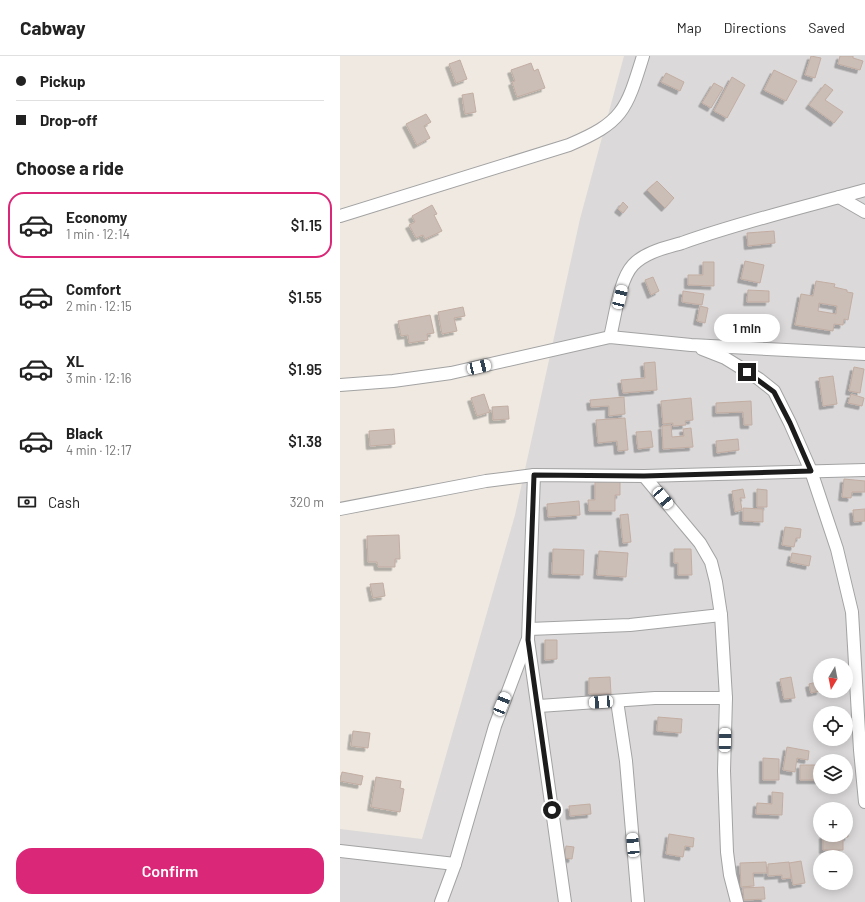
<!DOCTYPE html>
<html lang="en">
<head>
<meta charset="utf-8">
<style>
	:root { --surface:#fff; --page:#f2f2f2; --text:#222; --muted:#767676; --line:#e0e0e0; --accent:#db2777 }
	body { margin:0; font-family:Barlow,sans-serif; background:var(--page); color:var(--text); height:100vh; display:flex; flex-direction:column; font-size:15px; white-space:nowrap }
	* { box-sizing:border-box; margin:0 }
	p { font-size:13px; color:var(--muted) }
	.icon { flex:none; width:22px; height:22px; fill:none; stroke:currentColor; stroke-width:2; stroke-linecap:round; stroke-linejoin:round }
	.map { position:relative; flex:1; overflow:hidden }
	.panel { display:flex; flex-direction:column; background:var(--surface); width:340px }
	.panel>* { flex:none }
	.banner { display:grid; align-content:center; height:88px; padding:0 16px; background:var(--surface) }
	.needle { width:26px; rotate:190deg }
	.controls { position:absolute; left:473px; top:602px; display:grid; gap:8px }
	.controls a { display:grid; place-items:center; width:40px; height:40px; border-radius:50%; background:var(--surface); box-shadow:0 2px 10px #0003; font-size:20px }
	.end { position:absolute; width:18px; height:18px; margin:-9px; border:5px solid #1c1c1c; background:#fff; box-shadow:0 0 0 2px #fff }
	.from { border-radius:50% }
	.bubble { position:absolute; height:28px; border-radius:14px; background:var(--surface); box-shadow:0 2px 10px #0003; font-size:13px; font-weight:600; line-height:28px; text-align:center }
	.car { position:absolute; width:12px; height:24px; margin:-12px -6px; border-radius:5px; box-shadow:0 0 3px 1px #0007; background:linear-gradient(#fff 24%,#345 0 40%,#fff 0 76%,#345 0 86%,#fff 0) }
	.banner b { display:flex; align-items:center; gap:14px; height:38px; font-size:15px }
	.banner b+b { border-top:1px solid var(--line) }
	.banner i { width:10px; height:10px; background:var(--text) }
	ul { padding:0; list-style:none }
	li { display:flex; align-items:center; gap:12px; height:66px; margin:0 8px 6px; padding:0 8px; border:2px solid transparent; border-radius:16px }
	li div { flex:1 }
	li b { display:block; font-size:15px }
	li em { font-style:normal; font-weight:600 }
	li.current { border-color:var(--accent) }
	li>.icon { width:36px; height:36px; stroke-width:1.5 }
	h2 { padding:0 16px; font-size:18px; line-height:48px }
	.pay { display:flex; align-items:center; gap:10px; height:44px; padding:0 16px; font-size:15px }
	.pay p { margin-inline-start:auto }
	.action { display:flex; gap:8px; margin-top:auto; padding:8px 16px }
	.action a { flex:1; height:46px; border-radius:16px; background:var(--accent); color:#fff; font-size:16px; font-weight:600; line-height:46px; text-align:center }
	header { display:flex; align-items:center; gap:24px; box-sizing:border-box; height:56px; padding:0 20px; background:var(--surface); border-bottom:1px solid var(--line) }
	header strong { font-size:19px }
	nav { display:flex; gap:22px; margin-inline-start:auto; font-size:14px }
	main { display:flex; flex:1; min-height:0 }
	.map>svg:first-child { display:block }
	.residential { fill:#dbd9d9; fill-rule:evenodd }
	.building { fill:#cbbeb7; stroke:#c2ada2; fill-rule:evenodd; filter:url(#shadow) }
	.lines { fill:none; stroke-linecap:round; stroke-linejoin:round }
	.minor-casing { stroke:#a3a3a3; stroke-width:14 }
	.minor { stroke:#fff; stroke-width:12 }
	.route { stroke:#1c1c1c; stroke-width:5 }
</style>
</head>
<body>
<header>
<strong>Cabway</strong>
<nav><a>Map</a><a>Directions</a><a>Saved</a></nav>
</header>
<main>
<section class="panel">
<div class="banner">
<b><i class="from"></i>Pickup</b>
<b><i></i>Drop-off</b>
</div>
<h2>Choose a ride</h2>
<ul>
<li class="current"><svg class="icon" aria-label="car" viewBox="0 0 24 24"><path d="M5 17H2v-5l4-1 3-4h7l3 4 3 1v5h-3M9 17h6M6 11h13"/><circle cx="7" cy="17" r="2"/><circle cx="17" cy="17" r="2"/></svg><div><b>Economy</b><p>1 min · 12:14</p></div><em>$1.15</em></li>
<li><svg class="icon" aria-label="car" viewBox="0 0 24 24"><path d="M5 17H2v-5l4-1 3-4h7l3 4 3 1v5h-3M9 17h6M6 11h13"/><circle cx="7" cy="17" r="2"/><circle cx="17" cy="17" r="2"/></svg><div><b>Comfort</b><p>2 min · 12:15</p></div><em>$1.55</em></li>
<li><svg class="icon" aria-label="car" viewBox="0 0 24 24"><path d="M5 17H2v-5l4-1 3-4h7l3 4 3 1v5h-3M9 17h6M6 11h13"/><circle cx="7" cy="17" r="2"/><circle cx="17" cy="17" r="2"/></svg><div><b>XL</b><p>3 min · 12:16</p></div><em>$1.95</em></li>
<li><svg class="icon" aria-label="car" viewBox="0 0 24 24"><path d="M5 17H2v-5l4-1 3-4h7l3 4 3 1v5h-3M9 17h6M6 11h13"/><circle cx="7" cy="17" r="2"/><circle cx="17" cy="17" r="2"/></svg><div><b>Black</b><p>4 min · 12:17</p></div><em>$1.38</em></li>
</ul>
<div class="pay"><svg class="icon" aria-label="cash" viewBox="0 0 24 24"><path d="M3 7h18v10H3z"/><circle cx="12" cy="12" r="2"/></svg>Cash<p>320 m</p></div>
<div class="action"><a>Confirm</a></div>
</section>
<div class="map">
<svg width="525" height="846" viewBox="0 0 525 846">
	<defs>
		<filter id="shadow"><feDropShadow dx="-3.5" dy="3.5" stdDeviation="0" flood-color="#0004"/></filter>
	</defs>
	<rect width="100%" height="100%" fill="#efe9e1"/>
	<path class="residential" d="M284 0H525V846H0V773L82 783 175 459 240 163ZM480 609H506V635H480ZM480 657H506V683H480ZM480 705H506V731H480ZM480 753H506V779H480ZM480 801H506V827H480Z"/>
	<g class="building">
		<polygon points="471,0 481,2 475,22 465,19"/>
		<polygon points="500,0 513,0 513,2 523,5 520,14 498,8"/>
		<polygon points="120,4 127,23 116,27 109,8"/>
		<polygon points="191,7 194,15 198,13 205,32 177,41 172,26 175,25 171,14"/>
		<polygon points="434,14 457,25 446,45 424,34"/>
		<polygon points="326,17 344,26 340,35 321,26"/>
		<polygon points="392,21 405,29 387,62 374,55"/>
		<polygon points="374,27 383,32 371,52 362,47"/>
		<polygon points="485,28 493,34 485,44 503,56 494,67 469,49"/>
		<polygon points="133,37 136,56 125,58 122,39"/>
		<polygon points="86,58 91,66 84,70 90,82 77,89 66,68"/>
		<polygon points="317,125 334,142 325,152 307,134"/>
		<polygon points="283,146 288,151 283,157 278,153"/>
		<polygon points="92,149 97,158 94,159 102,175 85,183 83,179 76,182 69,169 75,166 72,160"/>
		<polygon points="434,175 435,187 408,190 407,177"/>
		<polygon points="405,205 424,209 420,227 401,223"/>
		<polygon points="363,206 374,206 374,230 348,229 348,219 363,219"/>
		<polygon points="313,221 319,235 311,239 305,224"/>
		<path d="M476 225 495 228 494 231 507 234V236L513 237 508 264 504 263 503 269 494 268 493 275 455 269 461 238 473 240ZM479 247 497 250 496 258 478 255Z"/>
		<polygon points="408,234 429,235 429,246 407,246"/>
		<polygon points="343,235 364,238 362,249 342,246"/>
		<polygon points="360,250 368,252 365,267 357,265"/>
		<polygon points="123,251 125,260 114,262 117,275 102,278 98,256"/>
		<polygon points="90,259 94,277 87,278 88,284 69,287 68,279 61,280 58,265"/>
		<polygon points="315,306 317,334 283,337 281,324 305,322 304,307"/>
		<polygon points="514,311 524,313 520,337 509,335"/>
		<polygon points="493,320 497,348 483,350 479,322"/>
		<polygon points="144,338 150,356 137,360 131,342"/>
		<polygon points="511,338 524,342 522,350 508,347"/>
		<polygon points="284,341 285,358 269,360 269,350 251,351 250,344"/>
		<polygon points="351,342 353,364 345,365 346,369 333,370 333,367 323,368 321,345"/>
		<polygon points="411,345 412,369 404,369 403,356 376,357 376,347"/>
		<polygon points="168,350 169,363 153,364 152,351"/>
		<polygon points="285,362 288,394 278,395 277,385 258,387 256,364"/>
		<polygon points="331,369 332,381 344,380 343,373 351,372 353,391 323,393 322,370"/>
		<polygon points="54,373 55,388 30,390 29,375"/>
		<polygon points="311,375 313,391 298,393 296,376"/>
		<polygon points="398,383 399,394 377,397 376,385"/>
		<polygon points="504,423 525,425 525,436 512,436 511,442 502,441"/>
		<polygon points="280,425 280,439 275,439 275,455 249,455 248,444 255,444 255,426"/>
		<polygon points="403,433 405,442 400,442 402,454 395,456 392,435"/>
		<polygon points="417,433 427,434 427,451 417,451"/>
		<polygon points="239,445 240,459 208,461 207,448"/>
		<polygon points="403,452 423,453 423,466 403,465"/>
		<polygon points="525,453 525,465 514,466 513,454"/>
		<polygon points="288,458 291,486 283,487 280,459"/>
		<polygon points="445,471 461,473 460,482 456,482 454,491 442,489"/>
		<polygon points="59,479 60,503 55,503 55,511 38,511 37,506 28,506 27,480"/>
		<polygon points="213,493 244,494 243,519 212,518"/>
		<polygon points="334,493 351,493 352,519 338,519 338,507 334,507"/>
		<polygon points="259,495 288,497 286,521 257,519"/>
		<polygon points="452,497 471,500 469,510 450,506"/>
		<polygon points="43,527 45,540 33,542 30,528"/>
		<polygon points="205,584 217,584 217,603 205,604"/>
		<polygon points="270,621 271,638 249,638 249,622"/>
		<polygon points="451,621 455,642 444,643 440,623"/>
		<polygon points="480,625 480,635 471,637 469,628"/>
		<polygon points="318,661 342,663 341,677 317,675"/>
		<polygon points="13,675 30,677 28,692 11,690"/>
		<polygon points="447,691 469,695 468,704 457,702 455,716 443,714"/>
		<polygon points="423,702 439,703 439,724 423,724"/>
		<polygon points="460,709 479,709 480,724 460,724"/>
		<polygon points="2,716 23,720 21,729 0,725"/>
		<polygon points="36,721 61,725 60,732 64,733 60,756 31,751"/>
		<polygon points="432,736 443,737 442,759 416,758 417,747 432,748"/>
		<polygon points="250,748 251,758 230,760 229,750"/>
		<polygon points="506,765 508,766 508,781 503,781 503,794 483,794 483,779 506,779"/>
		<polygon points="329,778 354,782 353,791 345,790 343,801 326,798"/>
		<polygon points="226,790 234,791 232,803 224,802"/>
		<polygon points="461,805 465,827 453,829 449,807"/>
		<polygon points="426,806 427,817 413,817 414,830 401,831 400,807"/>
		<polygon points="449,806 451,822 442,823 442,819 428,820 428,808"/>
		<polygon points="424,831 425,843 404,844 403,832"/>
	</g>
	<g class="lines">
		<defs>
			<g id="minor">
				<polyline points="499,141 525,156"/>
				<path d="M0 160 229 89C283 66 286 55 303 0"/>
				<path d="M270 281C275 262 279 224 293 209 305 196 325 192 342 187 401 166 464 151 525 134"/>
				<polyline points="362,293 385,302 419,323 434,335 450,367 471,415 497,493 512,556 520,694 525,746"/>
				<polyline points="0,329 53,325 111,317 270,281 351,289 525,298"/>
				<polyline points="194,419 188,584 225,846"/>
				<polyline points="304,420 360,487 371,506 376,526 381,559 386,642 384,715 387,796 390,819 397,846"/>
				<polyline points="0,453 146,425 194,419 304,420 525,414"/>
				<polyline points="189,573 290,569 381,559"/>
				<polyline points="277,645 286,705 298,846"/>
				<polyline points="199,650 315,642 386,642"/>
				<polyline points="0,795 115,808"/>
				<polyline points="101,846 115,808 155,670 187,585"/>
			</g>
		</defs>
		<use href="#minor" class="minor-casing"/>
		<use href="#minor" class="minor"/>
	</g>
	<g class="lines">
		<polyline class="route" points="212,754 188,584 194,419 304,420 471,415 450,367 434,336 407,316"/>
	</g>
</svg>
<div class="controls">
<a><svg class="needle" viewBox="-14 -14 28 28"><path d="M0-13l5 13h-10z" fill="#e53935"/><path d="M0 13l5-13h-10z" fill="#767676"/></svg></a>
<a><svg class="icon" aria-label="locate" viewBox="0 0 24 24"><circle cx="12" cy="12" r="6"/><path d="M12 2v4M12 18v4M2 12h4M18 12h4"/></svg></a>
<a><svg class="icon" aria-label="layers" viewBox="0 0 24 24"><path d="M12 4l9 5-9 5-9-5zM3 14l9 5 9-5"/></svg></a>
<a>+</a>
<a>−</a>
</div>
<i class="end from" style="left:212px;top:754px"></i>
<i class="end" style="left:407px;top:316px"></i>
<div class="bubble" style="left:374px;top:258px;width:66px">1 min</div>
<i class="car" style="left:280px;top:241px;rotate:14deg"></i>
<i class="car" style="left:139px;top:311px;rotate:77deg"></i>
<i class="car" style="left:323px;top:442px;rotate:140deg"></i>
<i class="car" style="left:261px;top:646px;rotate:266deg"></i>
<i class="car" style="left:162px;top:648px;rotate:22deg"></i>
<i class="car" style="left:385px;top:684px;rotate:1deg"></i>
<i class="car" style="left:293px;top:789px;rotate:355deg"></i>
</div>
</main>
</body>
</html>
